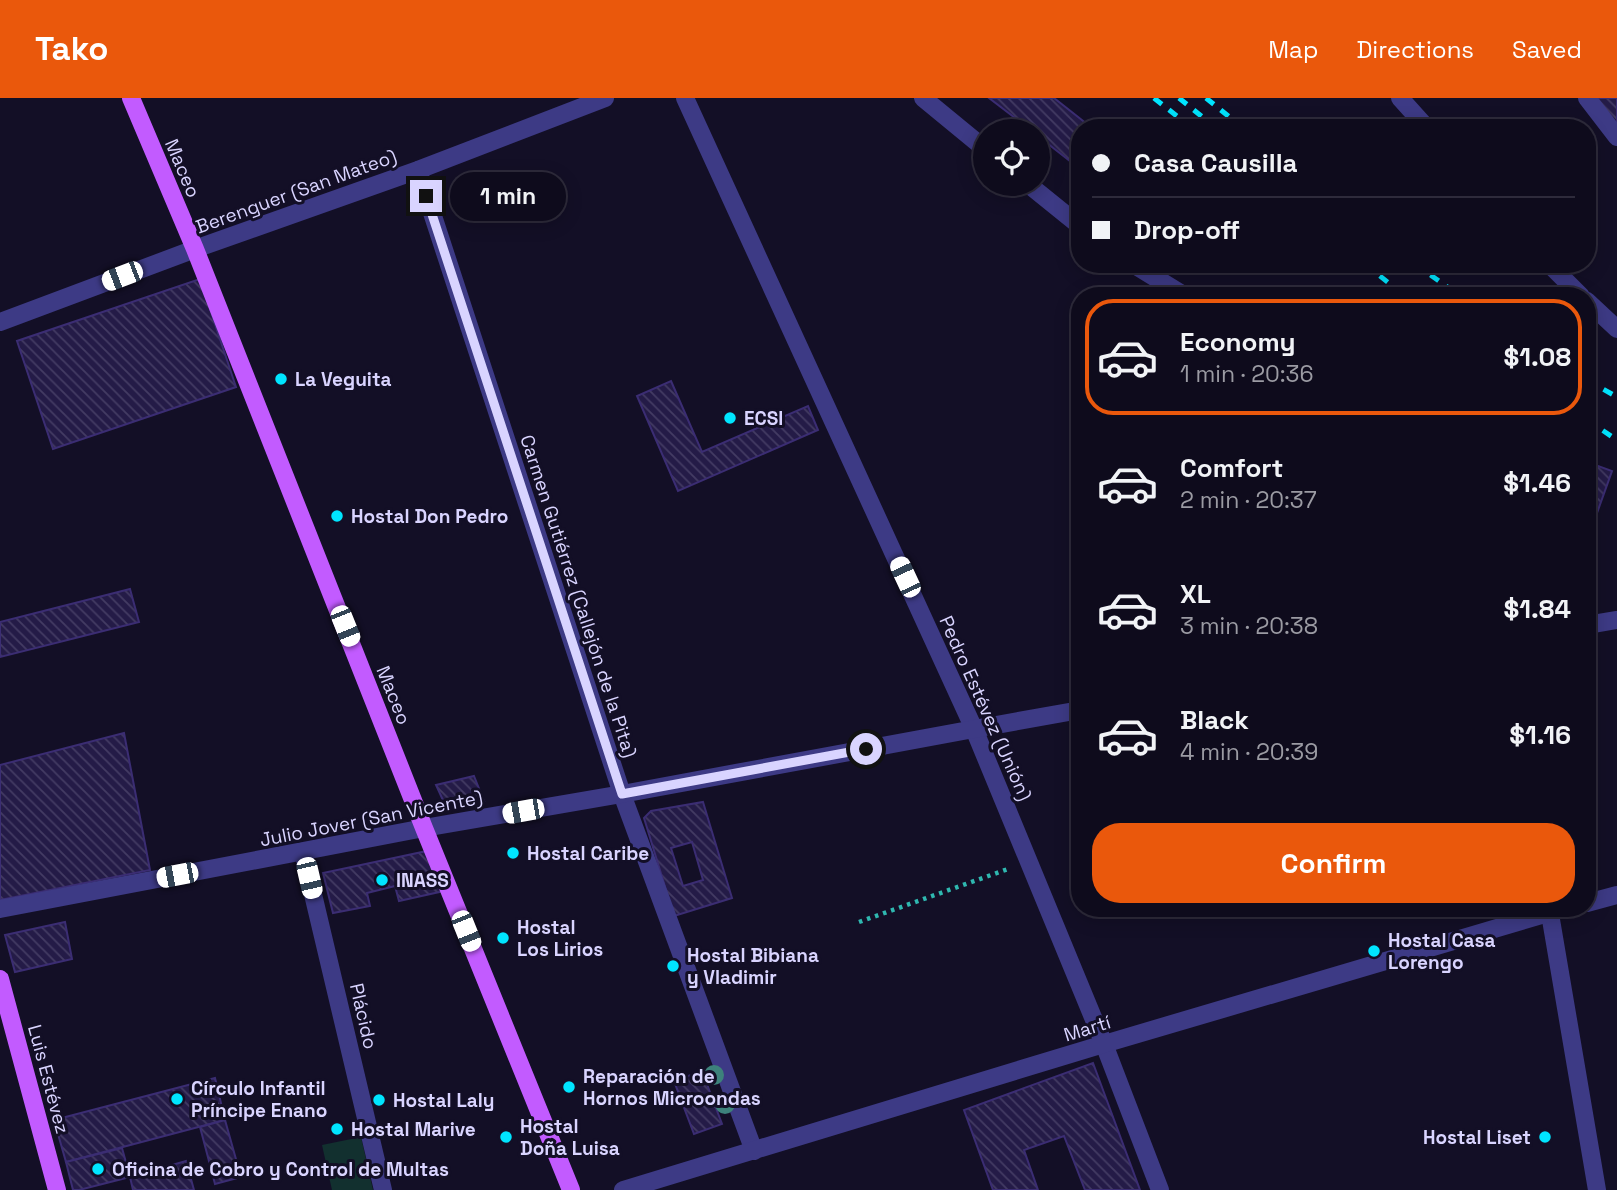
<!DOCTYPE html>
<html lang="en">
<head>
<meta charset="utf-8">
<style>
	:root { --surface:#0e0b1c; --page:#1c1929; --text:#f1f3f6; --muted:#9b9ba3; --line:#2e2b3b; --accent:#ea580c }
	body { margin:0; font-family:"Space Grotesk",sans-serif; background:var(--page); color:var(--text); height:100vh; display:flex; flex-direction:column; font-size:26px; white-space:nowrap }
	* { box-sizing:border-box; margin:0 }
	p { font-size:23px; color:var(--muted) }
	.icon { flex:none; width:38px; height:38px; fill:none; stroke:currentColor; stroke-width:2; stroke-linecap:round; stroke-linejoin:round }
	.map { position:relative; flex:1; overflow:hidden }
	.side { position:absolute; left:1071px; top:189px; width:525px; height:630px; display:flex; flex-direction:column; background:var(--surface); border-radius:28px; box-shadow:0 4px 18px #0003,0 0 0 2px var(--line) }
	.side>* { flex:none }
	.hud { position:absolute; left:1071px; top:21px; width:525px; height:154px; border-radius:28px; box-shadow:0 4px 18px #0003,0 0 0 2px var(--line); display:grid; align-content:center; height:154px; padding:0 21px; background:var(--surface) }
	.buttons { position:absolute; left:973px; top:21px; display:grid; gap:14px }
	.buttons a { display:grid; place-items:center; width:77px; height:77px; border-radius:50%; background:var(--surface); box-shadow:0 4px 18px #0003,0 0 0 2px var(--line); font-size:35px }
	.end { position:absolute; width:32px; height:32px; margin:-16px; border:9px solid #d9d4ff; background:#111; box-shadow:0 0 0 4px #111 }
	.from { border-radius:50% }
	.bubble { position:absolute; height:49px; border-radius:24px; background:var(--surface); box-shadow:0 4px 18px #0003,0 0 0 2px var(--line); font-size:23px; font-weight:600; line-height:49px; text-align:center }
	.car { position:absolute; width:21px; height:42px; margin:-21px -10px; border-radius:9px; box-shadow:0 0 5px 2px #0007; background:linear-gradient(#fff 24%,#345 0 40%,#fff 0 76%,#345 0 86%,#fff 0) }
	.hud b { display:flex; align-items:center; gap:24px; height:66px; font-size:26px }
	.hud b+b { border-top:2px solid var(--line) }
	.hud i { width:18px; height:18px; background:var(--text) }
	ul { padding:12px 0 0; list-style:none }
	li { display:flex; align-items:center; gap:21px; height:116px; margin:0 14px 10px; padding:0 7px; border:4px solid transparent; border-radius:28px }
	li div { flex:1 }
	li b { display:block; font-size:26px }
	li em { font-style:normal; font-weight:600 }
	li.on { border-color:var(--accent) }
	li>.icon { width:63px; height:63px; stroke-width:1.5 }
	.cta { display:flex; gap:14px; margin-top:auto; padding:14px 21px }
	.cta a { flex:1; height:80px; border-radius:28px; background:var(--accent); color:#fff; font-size:28px; font-weight:600; line-height:80px; text-align:center }
	header { display:flex; align-items:center; gap:42px; box-sizing:border-box; height:98px; padding:0 35px; background:var(--accent); color:#fff }
	header strong { font-size:33px }
	nav { display:flex; gap:38px; margin-inline-start:auto; font-size:24px }
	.map>svg:first-child { display:block }
	.green { fill:#12302f }
	.building { fill:url(#building-back-hatch); stroke:#3b2d73; stroke-width:2; fill-rule:evenodd }
	.lines { fill:none; stroke-linecap:round; stroke-linejoin:round }
	.path { stroke:#2fb8b0; stroke-width:4.5; stroke-dasharray:3.5 5; stroke-linecap:butt }
	.minor { stroke:#3d3a85; stroke-width:18 }
	.major { stroke:#c25bff; stroke-width:18 }
	.rail { stroke:#00e5ff; stroke-width:5; stroke-dasharray:10 9; stroke-linecap:butt }
	.tree { fill:#3d827b }
	.route { stroke:#d9d4ff; stroke-width:9 }
	.poi-dot { fill:#00e5ff; stroke:#130f26; stroke-width:2.5 }
	.labels { text-anchor:middle; stroke-width:6; stroke-linejoin:round; paint-order:stroke }
	.street-label { font-size:19px; fill:#d9d4ff; stroke:#130f26 }
	.poi-label { font-size:19px; font-weight:bold; fill:#d9d4ff; stroke:#130f26; text-anchor:start }
</style>
</head>
<body>
<header>
<strong>Tako</strong>
<nav><a>Map</a><a>Directions</a><a>Saved</a></nav>
</header>
<div class="map">
<svg width="1617" height="1092" viewBox="0 0 1617 1092">
	<defs>
		<pattern id="building-back-hatch" width="6" height="6" patternUnits="userSpaceOnUse" patternTransform="scale(1.75)"><rect width="6" height="6" fill="#241b47"/><path d="M-1 5l2 2M0 0l6 6M5-1l2 2" fill="none" stroke="#433b63"/></pattern>
	</defs>
	<rect width="100%" height="100%" fill="#130f26"/>
	<polygon class="green" points="361,1039 373,1092 332,1092 322,1047"/>
	<g class="building">
		<polygon points="989,0 1054,0 1092,30 1080,30 1080,71 1038,38 1038,33 1032,33"/>
		<polygon points="1595,0 1617,0 1617,28"/>
		<polygon points="200,181 236,289 53,351 17,243"/>
		<polygon points="671,283 702,354 808,308 818,332 678,393 637,298"/>
		<polygon points="1587,364 1612,373 1587,443"/>
		<polygon points="130,491 139,524 0,559 0,524"/>
		<polygon points="124,635 150,772 0,802 0,667"/>
		<polygon points="474,678 484,703 447,711 436,687"/>
		<path d="M703 704 732 800 674 818 644 720 651 713ZM692 744 703 782 683 788 671 750Z"/>
		<polygon points="427,753 444,793 399,803 395,788 367,795 370,808 333,815 323,775"/>
		<polygon points="65,824 72,861 15,874 5,837"/>
		<polygon points="1093,965 1140,1092 1085,1092 1064,1038 1024,1052 1038,1092 993,1092 964,1012"/>
		<polygon points="702,973 722,1026 694,1036 674,983"/>
		<polygon points="215,980 225,1022 66,1064 54,1022"/>
		<polygon points="225,1022 241,1079 215,1086 200,1029"/>
		<polygon points="122,1050 130,1079 79,1092 73,1092 66,1064"/>
		<polygon points="186,1063 194,1092 133,1092 130,1079"/>
	</g>
	<g class="lines">
		<polyline class="path" points="859,824 1008,771"/>
		<g class="minor">
			<polyline points="685,0 974,631 1104,946 1160,1092"/>
			<polyline points="923,0 985,51"/>
			<polyline points="1400,0 1427,30"/>
			<polyline points="1587,0 1617,39"/>
			<polyline points="418,72 622,696 754,1053"/>
			<polyline points="1028,86 1080,128"/>
			<polyline points="1133,166 1185,198"/>
			<polyline points="1549,166 1581,198"/>
			<polyline points="1587,203 1617,231"/>
			<polyline points="0,224 195,151 418,72 605,0"/>
			<polyline points="1587,527 1617,522"/>
			<polyline points="303,754 383,1092"/>
			<polyline points="1587,805 1617,797"/>
			<polyline points="1549,810 1597,1092"/>
			<polyline points="0,811 424,730 622,696 974,631 1080,612"/>
			<polyline points="623,1092 1104,946 1565,810"/>
		</g>
		<g class="major">
			<polyline points="131,0 195,151 424,730 571,1092"/>
			<polyline points="0,881 57,1092"/>
		</g>
		<g class="rail">
			<polyline points="1154,0 1192,30"/>
			<polyline points="1179,0 1216,30"/>
			<polyline points="1206,0 1243,30"/>
			<polyline points="1365,166 1405,198"/>
			<polyline points="1415,166 1460,198"/>
			<polyline points="1587,282 1617,299"/>
			<polyline points="1587,322 1617,342"/>
		</g>
	</g>
	<g class="tree">
		<circle cx="714" cy="977" r="10"/>
		<circle cx="725" cy="1006" r="10"/>
	</g>
	<g class="lines">
		<polyline class="route" points="426,98 622,696 866,651"/>
	</g>
	<g class="poi-dot">
		<circle cx="281" cy="281" r="7"/>
		<circle cx="730" cy="320" r="7"/>
		<circle cx="337" cy="418" r="7"/>
		<circle cx="513" cy="755" r="7"/>
		<circle cx="382" cy="782" r="7"/>
		<circle cx="503" cy="840" r="7"/>
		<circle cx="1374" cy="853" r="7"/>
		<circle cx="673" cy="868" r="7"/>
		<circle cx="569" cy="989" r="7"/>
		<circle cx="177" cy="1001" r="7"/>
		<circle cx="379" cy="1002" r="7"/>
		<circle cx="337" cy="1031" r="7"/>
		<circle cx="506" cy="1039" r="7"/>
		<circle cx="1545" cy="1039" r="7"/>
		<circle cx="98" cy="1071" r="7"/>
	</g>
	<g class="labels">
		<g class="street-label">
			<text transform="translate(183 70) rotate(67)" y="7">Maceo</text>
			<text transform="translate(296 93) rotate(-20)" y="7">Berenguer (San Mateo)</text>
			<text transform="translate(579 498) rotate(72)" y="7">Carmen Gutiérrez (Callejón de la Pita)</text>
			<text transform="translate(394 597) rotate(68)" y="7">Maceo</text>
			<text transform="translate(986 610) rotate(66)" y="7">Pedro Estévez (Unión)</text>
			<text transform="translate(371 720) rotate(-11)" y="7">Julio Jover (San Vicente)</text>
			<text transform="translate(364 918) rotate(77)" y="7">Plácido</text>
			<text transform="translate(1087 930) rotate(-17)" y="7">Martí</text>
			<text transform="translate(49 981) rotate(75)" y="7">Luis Estévez</text>
		</g>
		<g class="poi-label">
			<text x="295" y="288">La Veguita</text>
			<text x="744" y="327">ECSI</text>
			<text x="351" y="425">Hostal Don Pedro</text>
			<text x="527" y="762">Hostal Caribe</text>
			<text x="396" y="789">INASS</text>
			<text x="517" y="836">Hostal<tspan x="517" dy="22">Los Lirios</tspan></text>
			<text x="1388" y="849">Hostal Casa<tspan x="1388" dy="22">Lorengo</tspan></text>
			<text x="687" y="864">Hostal Bibiana<tspan x="687" dy="22">y Vladimir</tspan></text>
			<text x="583" y="985">Reparación de<tspan x="583" dy="22">Hornos Microondas</tspan></text>
			<text x="191" y="997">Círculo Infantil<tspan x="191" dy="22">Príncipe Enano</tspan></text>
			<text x="393" y="1009">Hostal Laly</text>
			<text x="520" y="1035">Hostal<tspan x="520" dy="22">Doña Luisa</tspan></text>
			<text x="351" y="1038">Hostal Marive</text>
			<text x="1531" y="1046" text-anchor="end">Hostal Liset</text>
			<text x="112" y="1078">Oficina de Cobro y Control de Multas</text>
		</g>
	</g>
</svg>
<div class="buttons">
<a><svg class="icon" aria-label="locate" viewBox="0 0 24 24"><circle cx="12" cy="12" r="6"/><path d="M12 2v4M12 18v4M2 12h4M18 12h4"/></svg></a>
</div>
<i class="end from" style="left:866px;top:651px"></i>
<i class="end" style="left:426px;top:98px"></i>
<div class="bubble" style="left:450px;top:74px;width:116px">1 min</div>
<i class="car" style="left:122px;top:178px;rotate:249deg"></i>
<i class="car" style="left:905px;top:479px;rotate:335deg"></i>
<i class="car" style="left:345px;top:528px;rotate:158deg"></i>
<i class="car" style="left:523px;top:713px;rotate:260deg"></i>
<i class="car" style="left:177px;top:777px;rotate:259deg"></i>
<i class="car" style="left:309px;top:780px;rotate:167deg"></i>
<i class="car" style="left:466px;top:833px;rotate:158deg"></i>
<div class="hud">
<b><i class="from"></i>Casa Causilla</b>
<b><i></i>Drop-off</b>
</div>
<section class="side">
<ul>
<li class="on"><svg class="icon" aria-label="car" viewBox="0 0 24 24"><path d="M5 17H2v-5l4-1 3-4h7l3 4 3 1v5h-3M9 17h6M6 11h13"/><circle cx="7" cy="17" r="2"/><circle cx="17" cy="17" r="2"/></svg><div><b>Economy</b><p>1 min · 20:36</p></div><em>$1.08</em></li>
<li><svg class="icon" aria-label="car" viewBox="0 0 24 24"><path d="M5 17H2v-5l4-1 3-4h7l3 4 3 1v5h-3M9 17h6M6 11h13"/><circle cx="7" cy="17" r="2"/><circle cx="17" cy="17" r="2"/></svg><div><b>Comfort</b><p>2 min · 20:37</p></div><em>$1.46</em></li>
<li><svg class="icon" aria-label="car" viewBox="0 0 24 24"><path d="M5 17H2v-5l4-1 3-4h7l3 4 3 1v5h-3M9 17h6M6 11h13"/><circle cx="7" cy="17" r="2"/><circle cx="17" cy="17" r="2"/></svg><div><b>XL</b><p>3 min · 20:38</p></div><em>$1.84</em></li>
<li><svg class="icon" aria-label="car" viewBox="0 0 24 24"><path d="M5 17H2v-5l4-1 3-4h7l3 4 3 1v5h-3M9 17h6M6 11h13"/><circle cx="7" cy="17" r="2"/><circle cx="17" cy="17" r="2"/></svg><div><b>Black</b><p>4 min · 20:39</p></div><em>$1.16</em></li>
</ul>
<div class="cta"><a>Confirm</a></div>
</section>
</div>
</body>
</html>
